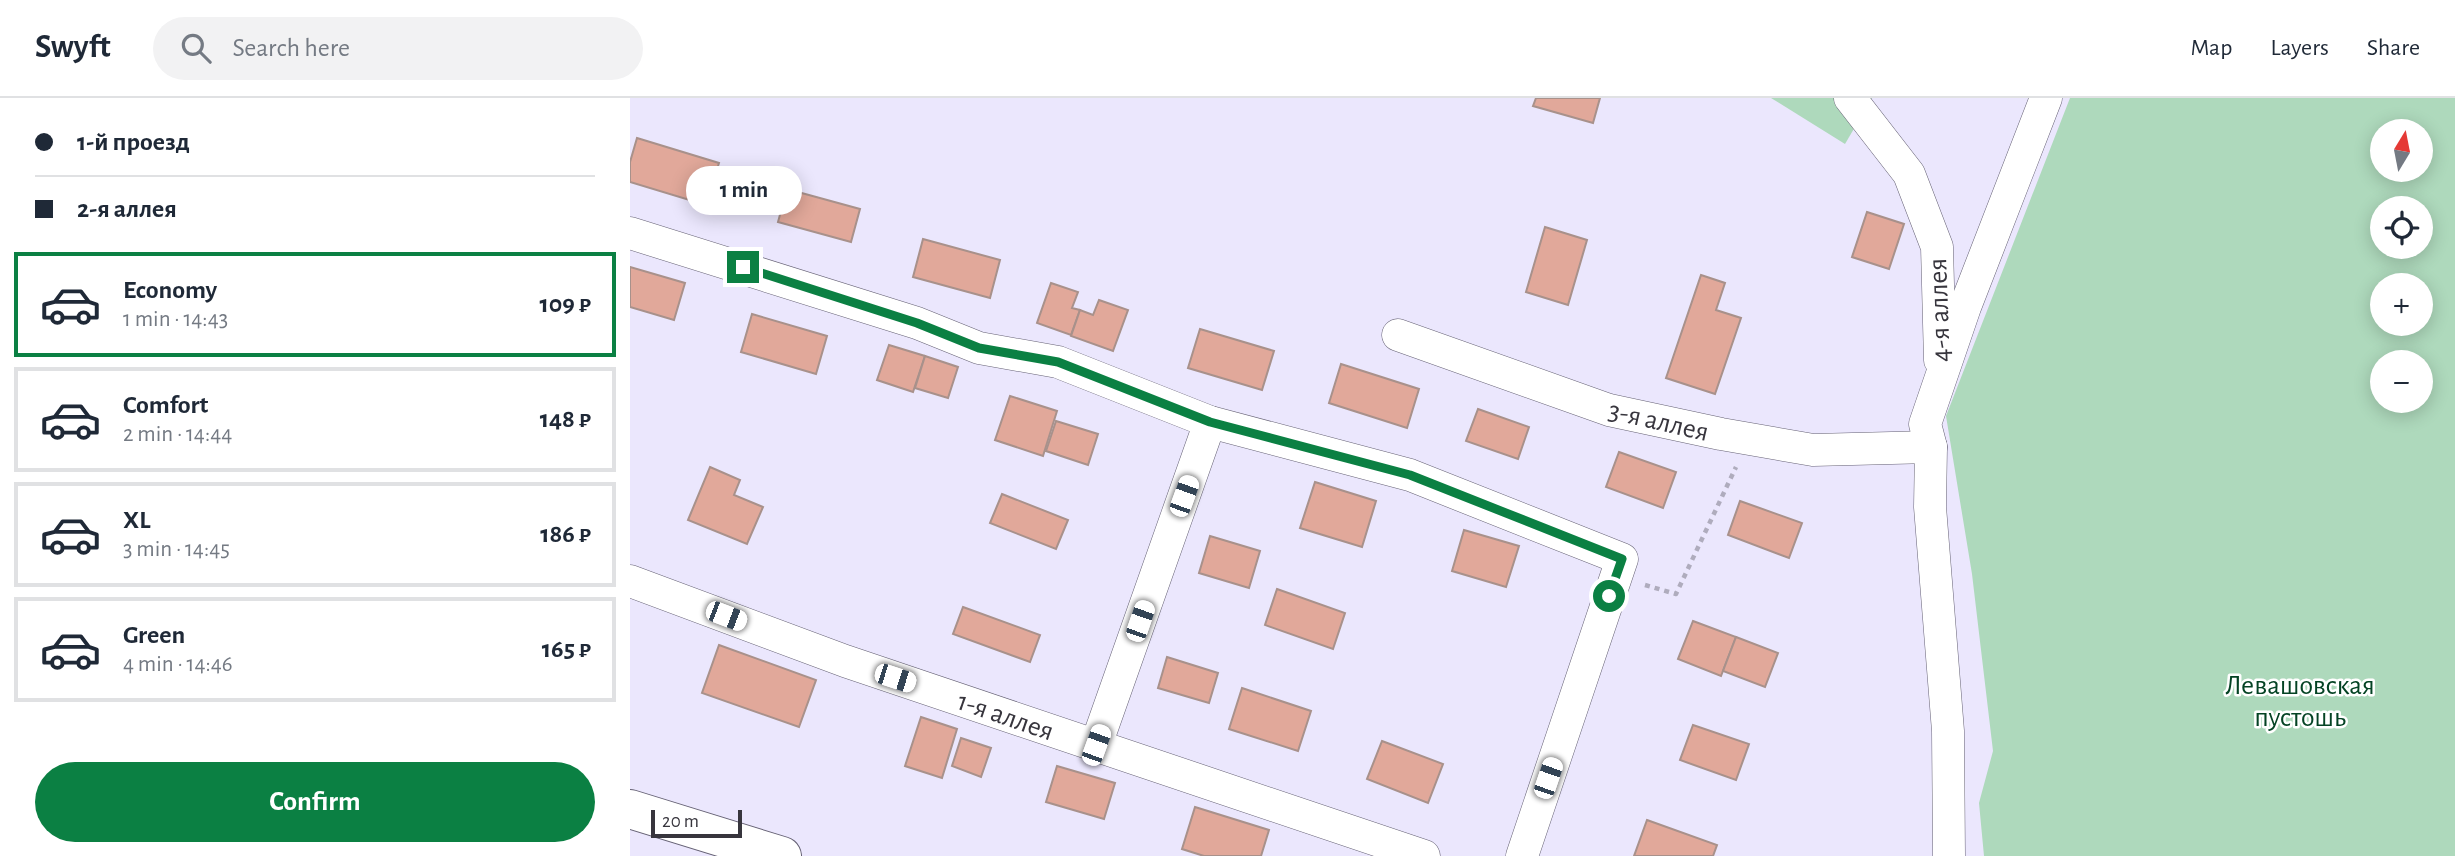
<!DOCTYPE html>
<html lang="en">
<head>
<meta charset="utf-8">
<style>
	:root { --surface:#fff; --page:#f2f2f3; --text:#1f2937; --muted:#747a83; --line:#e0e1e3; --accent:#0b8043 }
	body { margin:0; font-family:"Alegreya Sans",sans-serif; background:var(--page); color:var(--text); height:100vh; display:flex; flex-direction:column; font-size:26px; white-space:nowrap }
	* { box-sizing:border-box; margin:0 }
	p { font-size:23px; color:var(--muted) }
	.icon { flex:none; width:38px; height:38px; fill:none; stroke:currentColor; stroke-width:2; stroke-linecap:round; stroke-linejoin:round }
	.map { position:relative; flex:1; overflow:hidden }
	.drawer { display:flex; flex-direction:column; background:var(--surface); width:630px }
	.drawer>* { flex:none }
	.top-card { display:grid; align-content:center; height:154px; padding:0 35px; background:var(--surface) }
	.needle { width:46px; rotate:10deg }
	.fabs { position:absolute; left:1740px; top:21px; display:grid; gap:14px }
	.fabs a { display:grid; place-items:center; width:63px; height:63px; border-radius:50%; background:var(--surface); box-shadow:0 4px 18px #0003; font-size:35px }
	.scale { position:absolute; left:21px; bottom:18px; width:91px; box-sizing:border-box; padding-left:7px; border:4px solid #37353d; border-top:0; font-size:19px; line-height:24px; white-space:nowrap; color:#37353d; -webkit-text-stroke:5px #fff; paint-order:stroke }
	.end { position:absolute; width:32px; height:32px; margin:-16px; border:9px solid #0b8043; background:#fff; box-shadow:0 0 0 4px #fff }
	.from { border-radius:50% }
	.bubble { position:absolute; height:49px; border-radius:24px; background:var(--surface); box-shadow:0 4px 18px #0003; font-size:23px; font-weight:600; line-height:49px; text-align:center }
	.car { position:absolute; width:21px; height:42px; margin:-21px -10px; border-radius:9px; box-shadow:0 0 5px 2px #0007; background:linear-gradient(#fff 24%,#345 0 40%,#fff 0 76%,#345 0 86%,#fff 0) }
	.top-card b { display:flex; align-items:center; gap:24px; height:66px; font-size:26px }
	.top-card b+b { border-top:2px solid var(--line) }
	.top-card i { width:18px; height:18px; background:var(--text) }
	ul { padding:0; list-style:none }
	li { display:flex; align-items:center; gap:21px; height:105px; margin:0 14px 10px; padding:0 21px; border:4px solid var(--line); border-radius:0px }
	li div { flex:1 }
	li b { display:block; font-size:26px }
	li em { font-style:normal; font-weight:600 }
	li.active { border-color:var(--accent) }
	li>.icon { width:63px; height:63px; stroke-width:1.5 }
	.primary-button { display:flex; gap:14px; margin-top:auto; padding:14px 35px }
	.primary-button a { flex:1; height:80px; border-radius:42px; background:var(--accent); color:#fff; font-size:28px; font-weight:600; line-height:80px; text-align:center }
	header { display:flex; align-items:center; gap:42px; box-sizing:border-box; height:98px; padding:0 35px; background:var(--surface); border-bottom:2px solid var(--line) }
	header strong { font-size:33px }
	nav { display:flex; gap:38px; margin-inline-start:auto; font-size:24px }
	.search { width:490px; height:63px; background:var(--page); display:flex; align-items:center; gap:18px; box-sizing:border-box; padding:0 24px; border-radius:38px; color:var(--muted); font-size:26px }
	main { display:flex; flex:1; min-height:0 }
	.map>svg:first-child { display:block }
	.green { fill:#aed9bc; fill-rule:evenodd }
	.building { fill:#e1a89a; stroke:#a8918b; stroke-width:2 }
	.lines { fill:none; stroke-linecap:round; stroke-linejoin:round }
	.minor-casing { stroke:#666275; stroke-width:33 }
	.secondary-casing { stroke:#666275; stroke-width:40 }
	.path { stroke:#afacbd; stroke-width:4.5; stroke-dasharray:5 5; stroke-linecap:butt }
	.minor { stroke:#fff; stroke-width:32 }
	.secondary { stroke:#fff; stroke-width:38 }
	.route { stroke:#0b8043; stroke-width:9 }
	.labels { text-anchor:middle; stroke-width:5; stroke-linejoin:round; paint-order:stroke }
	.street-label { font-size:28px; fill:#37353d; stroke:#fff }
	.park-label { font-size:28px; fill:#044324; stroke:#fff }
</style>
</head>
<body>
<header>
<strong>Swyft</strong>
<div class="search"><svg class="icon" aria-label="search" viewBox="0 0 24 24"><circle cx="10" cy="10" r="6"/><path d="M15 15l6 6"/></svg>Search here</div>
<nav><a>Map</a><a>Layers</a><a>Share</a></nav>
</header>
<main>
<section class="drawer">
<div class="top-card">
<b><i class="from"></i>1-й проезд</b>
<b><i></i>2-я аллея</b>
</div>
<ul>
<li class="active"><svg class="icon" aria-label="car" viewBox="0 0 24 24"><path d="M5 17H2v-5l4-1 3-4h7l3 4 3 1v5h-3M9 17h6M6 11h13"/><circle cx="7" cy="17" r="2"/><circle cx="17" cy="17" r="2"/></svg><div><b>Economy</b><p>1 min · 14:43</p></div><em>109 ₽</em></li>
<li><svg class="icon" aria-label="car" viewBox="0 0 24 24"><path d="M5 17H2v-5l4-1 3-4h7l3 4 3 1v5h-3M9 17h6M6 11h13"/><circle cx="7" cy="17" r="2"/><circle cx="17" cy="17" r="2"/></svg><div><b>Comfort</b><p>2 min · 14:44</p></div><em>148 ₽</em></li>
<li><svg class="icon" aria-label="car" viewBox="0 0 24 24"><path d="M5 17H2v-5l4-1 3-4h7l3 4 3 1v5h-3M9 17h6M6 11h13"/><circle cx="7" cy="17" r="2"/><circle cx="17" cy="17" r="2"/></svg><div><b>XL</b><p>3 min · 14:45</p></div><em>186 ₽</em></li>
<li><svg class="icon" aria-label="car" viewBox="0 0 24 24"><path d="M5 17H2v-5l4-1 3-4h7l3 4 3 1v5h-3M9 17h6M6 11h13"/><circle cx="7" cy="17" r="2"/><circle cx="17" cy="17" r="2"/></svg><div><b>Green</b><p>4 min · 14:46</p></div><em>165 ₽</em></li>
</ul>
<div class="primary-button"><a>Confirm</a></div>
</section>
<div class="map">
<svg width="1825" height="758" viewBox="0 0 1825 758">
	<rect width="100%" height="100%" fill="#ebe7fd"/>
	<g class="green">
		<polygon points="1141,0 1242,0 1215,46"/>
		<path d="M1440 0H1825V758H1354L1349 705 1363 653 1342 476 1316 318ZM1790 33V72H1752V33ZM1790 110V149H1752V110ZM1752 187H1790V226H1752ZM1752 264H1790V303H1752Z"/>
	</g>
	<g class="building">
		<polygon points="906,0 970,0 963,25 903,8"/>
		<polygon points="7,40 89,65 76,107 0,84 0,64"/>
		<polygon points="157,91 230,111 221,144 148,124"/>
		<polygon points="1237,114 1274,126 1259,171 1222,159"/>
		<polygon points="915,129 957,142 938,207 896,194"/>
		<polygon points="293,141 370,162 360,200 283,179"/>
		<polygon points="0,169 55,185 44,222 0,209"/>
		<polygon points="1071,177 1095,185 1086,212 1111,220 1085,296 1036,280"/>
		<polygon points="421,185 448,194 442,210 450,212 441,237 407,225"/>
		<polygon points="469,202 498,212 483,253 441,238 450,212 463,217"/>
		<polygon points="122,216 197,238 186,276 111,254"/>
		<polygon points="570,231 644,253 632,292 558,270"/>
		<polygon points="259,247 295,258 283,294 247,282"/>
		<polygon points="295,258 328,269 318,300 285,290"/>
		<polygon points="711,266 789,291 777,330 699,305"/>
		<polygon points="380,298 427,313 413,358 365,342"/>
		<polygon points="848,311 899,329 888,361 836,343"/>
		<polygon points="426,323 468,336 458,367 416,353"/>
		<polygon points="989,354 1046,374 1033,410 976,389"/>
		<polygon points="80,369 110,382 104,397 133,409 117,446 58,422"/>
		<polygon points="685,384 746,403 732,449 670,430"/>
		<polygon points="372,396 438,422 426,451 360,425"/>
		<polygon points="1110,403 1172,425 1159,460 1098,437"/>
		<polygon points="834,432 889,448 876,489 822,473"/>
		<polygon points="580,438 630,453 619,490 569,475"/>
		<polygon points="647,491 715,515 703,551 635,527"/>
		<polygon points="333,509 410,537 400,564 323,536"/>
		<polygon points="1063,523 1106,539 1091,578 1048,561"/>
		<polygon points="1106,539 1148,555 1135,589 1093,573"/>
		<polygon points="89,547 186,582 169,629 72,595"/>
		<polygon points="537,559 588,575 579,605 528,590"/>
		<polygon points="612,590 681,613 668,653 599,631"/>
		<polygon points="291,619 327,631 312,680 275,668"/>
		<polygon points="1063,627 1119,646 1106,682 1050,662"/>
		<polygon points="331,640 361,650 351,679 322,668"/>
		<polygon points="752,643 813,666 798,705 737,681"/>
		<polygon points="427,668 485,685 474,721 416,704"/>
		<polygon points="565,709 639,732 631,758 574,758 552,751"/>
		<polygon points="1017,722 1087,747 1083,758 1004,758"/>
	</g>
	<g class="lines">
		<defs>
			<g id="minor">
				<polyline points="1220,0 1279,76 1307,149 1310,262"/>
				<polyline points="0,135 287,225 349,250 428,264 580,324 780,377 992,461 892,758"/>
				<polyline points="768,237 979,312 1091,336 1183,352 1301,349"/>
				<polyline points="0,483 215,563 794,758"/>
				<polyline points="466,647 580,324"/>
				<polyline points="1319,758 1318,633 1300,409 1301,349 1295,326 1335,209 1416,0"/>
			</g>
			<polyline id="secondary" points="0,711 152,758"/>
		</defs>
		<use href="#minor" class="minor-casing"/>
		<use href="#secondary" class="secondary-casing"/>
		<polyline class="path" points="1015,487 1046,496 1106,369"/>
		<use href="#minor" class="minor"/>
		<use href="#secondary" class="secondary"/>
	</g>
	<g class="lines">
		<polyline class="route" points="113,169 287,225 349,250 428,264 580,324 780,377 992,461 979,498"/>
	</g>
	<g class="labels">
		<g class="street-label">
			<text transform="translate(1308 212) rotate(-92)" y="10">4-я аллея</text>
			<text transform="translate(1029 322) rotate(13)" y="10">3-я аллея</text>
			<text transform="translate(376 617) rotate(19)" y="10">1-я аллея</text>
		</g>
		<g class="park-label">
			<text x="1670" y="596">Левашовская<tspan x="1670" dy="32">пустошь</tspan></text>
		</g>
	</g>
</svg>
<div class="fabs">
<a><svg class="needle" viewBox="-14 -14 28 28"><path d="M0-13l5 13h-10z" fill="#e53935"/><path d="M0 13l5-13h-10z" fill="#747a83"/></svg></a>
<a><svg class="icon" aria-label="locate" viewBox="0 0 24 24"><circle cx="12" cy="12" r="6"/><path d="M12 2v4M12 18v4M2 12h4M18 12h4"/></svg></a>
<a>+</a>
<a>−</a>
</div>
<div class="scale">20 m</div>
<i class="end from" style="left:979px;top:498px"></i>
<i class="end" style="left:113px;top:169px"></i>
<div class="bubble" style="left:56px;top:68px;width:116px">1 min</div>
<i class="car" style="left:554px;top:398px;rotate:20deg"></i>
<i class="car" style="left:96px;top:518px;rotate:111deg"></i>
<i class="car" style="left:510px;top:523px;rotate:19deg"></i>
<i class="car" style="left:265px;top:580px;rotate:108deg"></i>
<i class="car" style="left:466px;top:647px;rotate:20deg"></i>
<i class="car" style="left:918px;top:680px;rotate:19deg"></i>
</div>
</main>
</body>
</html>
